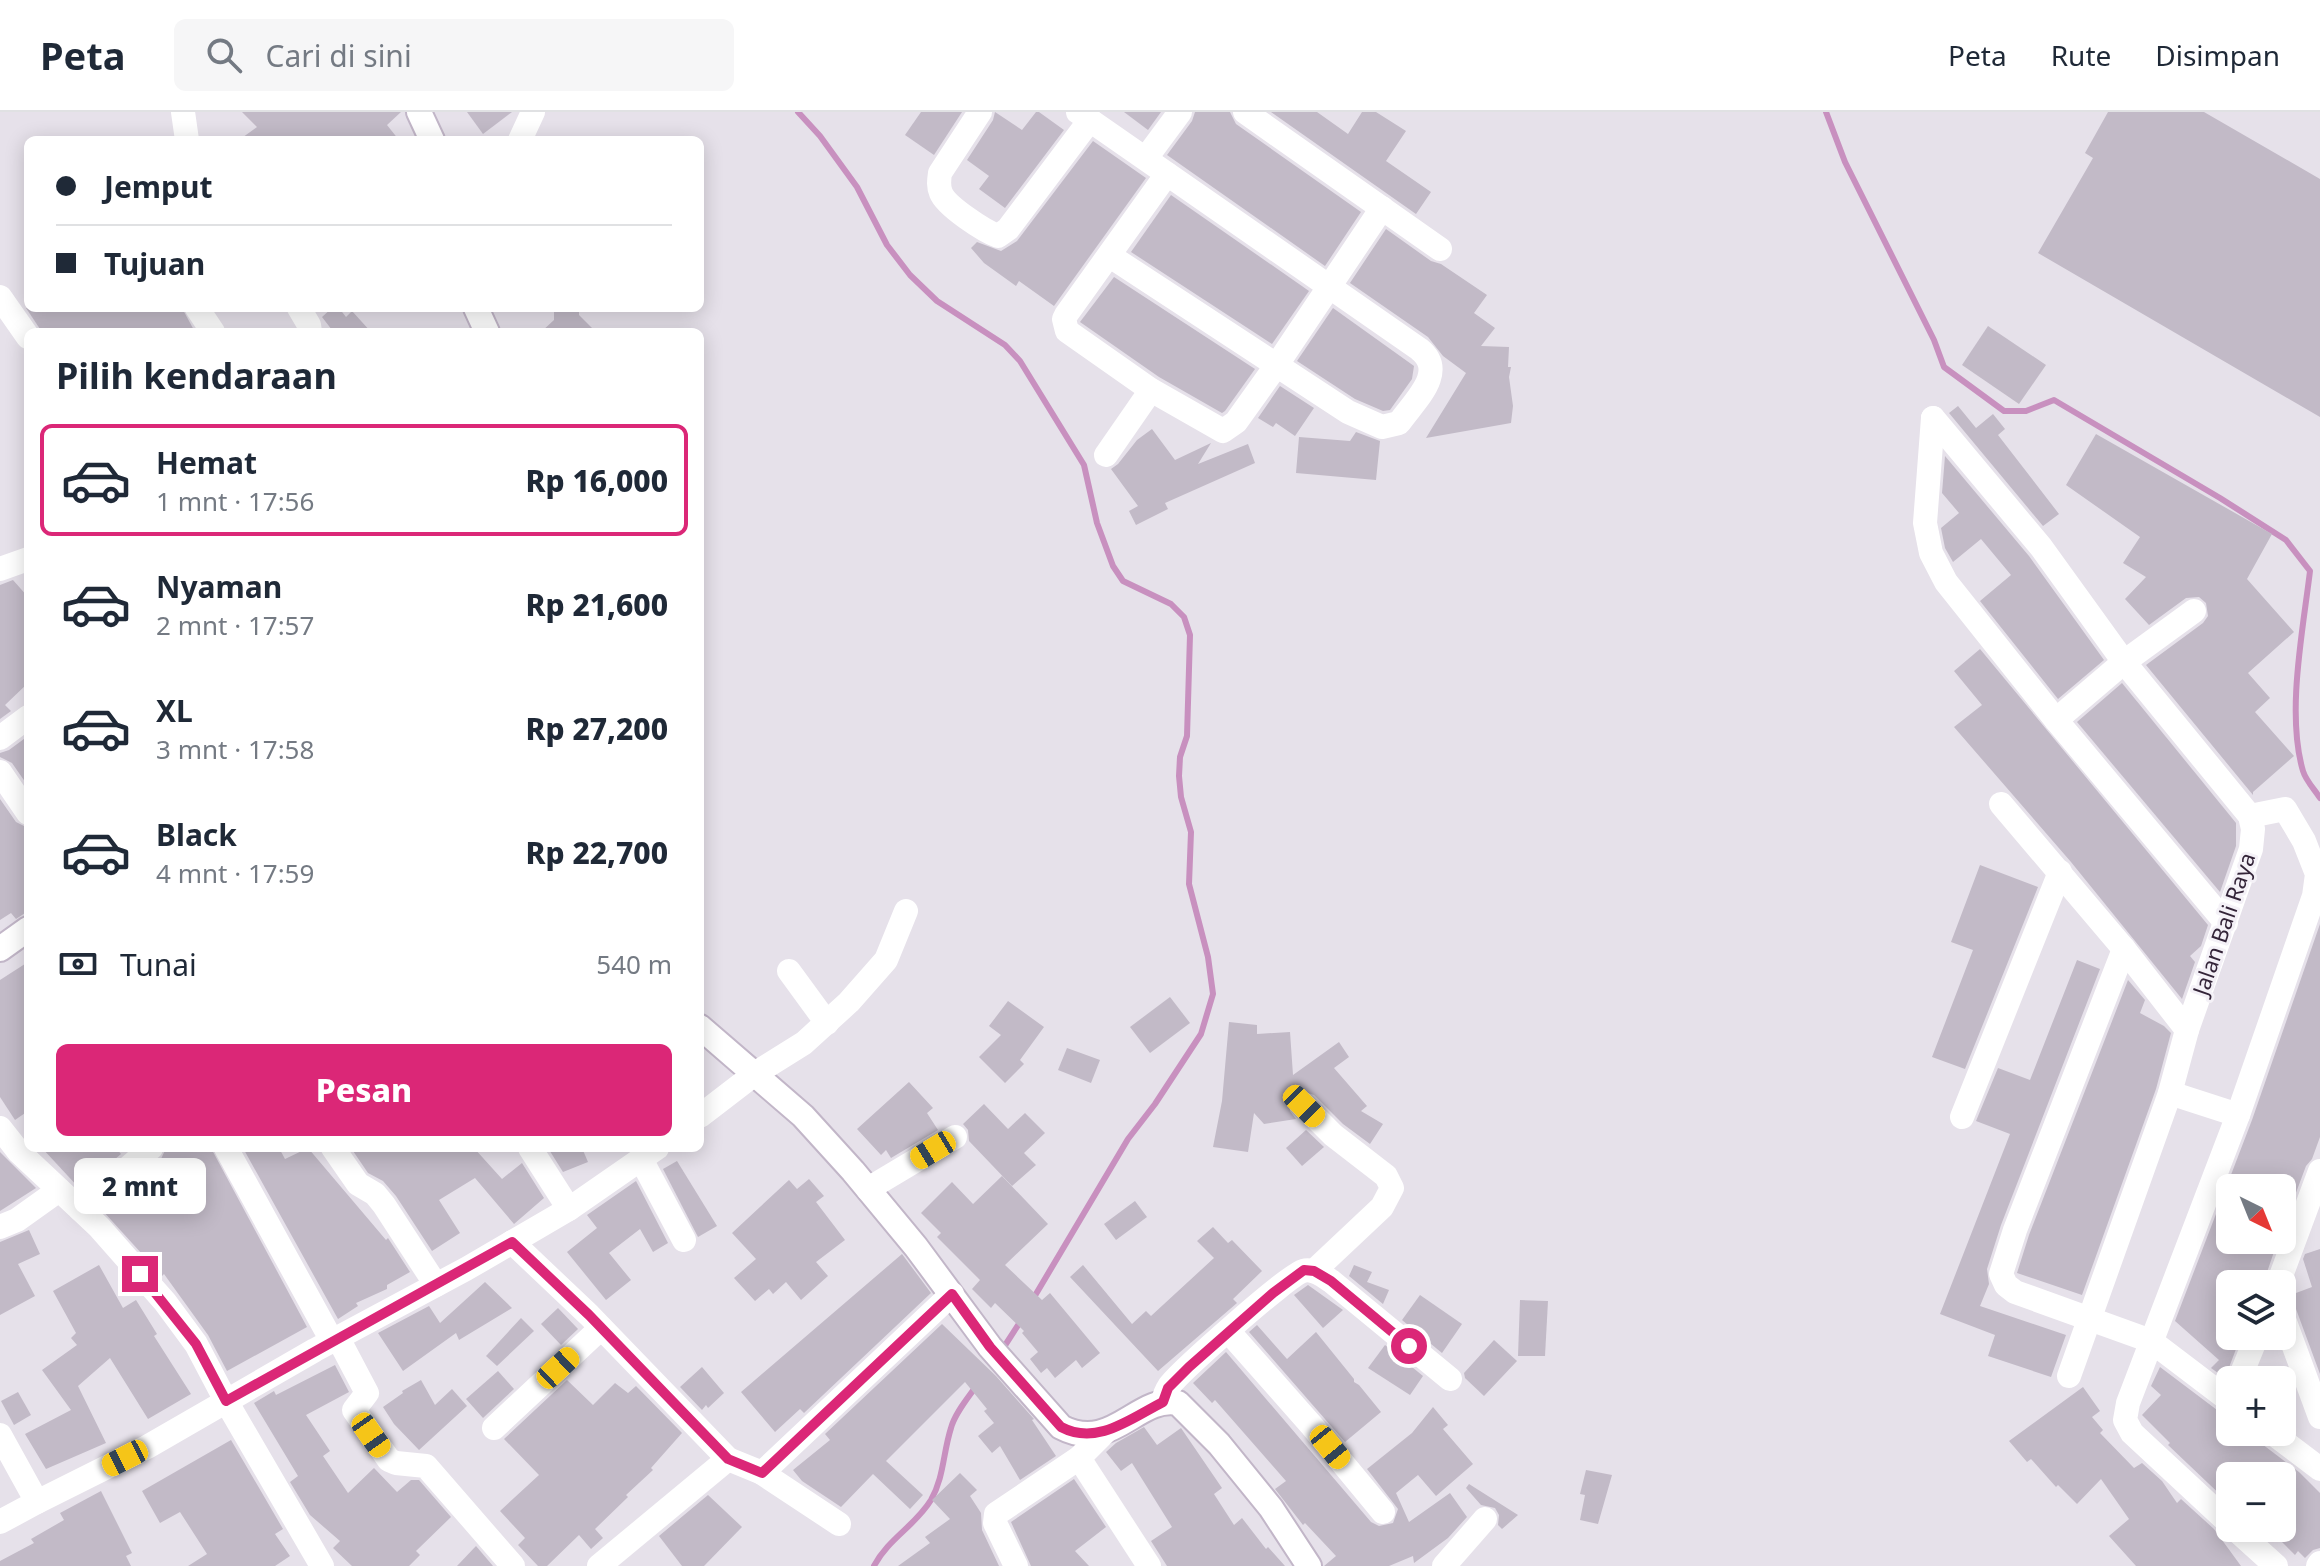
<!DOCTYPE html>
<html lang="id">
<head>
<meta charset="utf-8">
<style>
	:root { --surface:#fff; --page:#f6f6f7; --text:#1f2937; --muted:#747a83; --line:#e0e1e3; --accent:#db2777 }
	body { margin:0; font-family:"Noto Sans",sans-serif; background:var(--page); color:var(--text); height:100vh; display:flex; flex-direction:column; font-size:30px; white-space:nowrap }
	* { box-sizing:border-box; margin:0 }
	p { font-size:26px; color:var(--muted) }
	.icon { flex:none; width:44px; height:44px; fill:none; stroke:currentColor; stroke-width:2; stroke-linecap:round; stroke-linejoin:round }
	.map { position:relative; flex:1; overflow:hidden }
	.details { position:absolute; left:24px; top:216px; width:680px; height:824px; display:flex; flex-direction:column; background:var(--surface); border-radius:12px; box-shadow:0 4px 20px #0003 }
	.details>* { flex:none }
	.guide { position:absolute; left:24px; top:24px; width:680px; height:176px; border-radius:12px; box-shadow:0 4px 20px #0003; display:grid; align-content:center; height:176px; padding:0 32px; background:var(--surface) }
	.needle { width:52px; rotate:137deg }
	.controls { position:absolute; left:2216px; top:1062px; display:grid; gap:16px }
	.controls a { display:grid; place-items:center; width:80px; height:80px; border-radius:12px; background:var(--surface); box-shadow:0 4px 20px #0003; font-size:40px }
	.end { position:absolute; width:36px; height:36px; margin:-18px; border:10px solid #db2777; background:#fff; box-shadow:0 0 0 4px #fff }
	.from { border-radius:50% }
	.bubble { position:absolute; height:56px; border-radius:12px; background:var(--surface); box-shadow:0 4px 20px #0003; font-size:26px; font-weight:800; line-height:56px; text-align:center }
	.car { position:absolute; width:24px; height:48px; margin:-24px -12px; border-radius:10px; box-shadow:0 0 6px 2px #0007; background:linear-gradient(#f5c518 24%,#345 0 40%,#f5c518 0 76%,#345 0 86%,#f5c518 0) }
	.guide b { display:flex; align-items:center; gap:28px; height:76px; font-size:30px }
	.guide b+b { border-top:2px solid var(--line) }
	.guide i { width:20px; height:20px; background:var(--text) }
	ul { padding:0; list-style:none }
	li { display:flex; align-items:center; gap:24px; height:112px; margin:0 16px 12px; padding:0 16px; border:4px solid transparent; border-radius:12px }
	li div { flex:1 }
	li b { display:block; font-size:30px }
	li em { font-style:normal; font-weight:800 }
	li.selected { border-color:var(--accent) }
	li>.icon { width:72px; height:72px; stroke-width:1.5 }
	h2 { padding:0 32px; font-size:36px; line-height:96px }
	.pay { display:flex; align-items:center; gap:20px; height:88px; padding:0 32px; font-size:30px }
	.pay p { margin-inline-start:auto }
	.action { display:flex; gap:16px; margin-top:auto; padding:16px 32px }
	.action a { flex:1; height:92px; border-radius:12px; background:var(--accent); color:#fff; font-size:32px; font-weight:800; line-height:92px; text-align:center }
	header { display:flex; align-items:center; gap:48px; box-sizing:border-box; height:112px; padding:0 40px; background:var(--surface); border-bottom:2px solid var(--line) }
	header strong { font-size:38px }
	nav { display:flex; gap:44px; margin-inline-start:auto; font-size:28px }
	.search { width:560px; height:72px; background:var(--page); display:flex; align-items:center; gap:20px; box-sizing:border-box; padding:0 28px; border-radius:12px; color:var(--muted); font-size:30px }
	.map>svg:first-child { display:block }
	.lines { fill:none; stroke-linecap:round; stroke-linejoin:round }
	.stream { stroke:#c890bf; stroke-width:6 }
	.building { fill:#c2bac7 }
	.secondary-casing { stroke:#c2b6c8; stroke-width:28 }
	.street { stroke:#fff; stroke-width:24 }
	.secondary { stroke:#fff; stroke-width:24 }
	.route { stroke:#db2777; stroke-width:10 }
	.labels { text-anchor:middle; stroke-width:6; stroke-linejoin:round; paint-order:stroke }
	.street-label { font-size:22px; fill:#332438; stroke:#f4f1f7 }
</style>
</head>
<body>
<header>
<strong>Peta</strong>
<div class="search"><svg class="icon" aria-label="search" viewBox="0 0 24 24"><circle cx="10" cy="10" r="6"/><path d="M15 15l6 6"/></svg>Cari di sini</div>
<nav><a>Peta</a><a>Rute</a><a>Disimpan</a></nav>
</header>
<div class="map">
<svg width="2320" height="1454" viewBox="0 0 2320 1454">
	<rect width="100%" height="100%" fill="#e6e1ea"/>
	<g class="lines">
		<g class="stream">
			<polyline points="798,0 820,24 857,75 887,133 910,163 937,189 1005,233 1020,249 1084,353 1097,411 1113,454 1123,469 1171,492 1184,505 1190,523 1187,624 1180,645 1179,664 1181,685 1191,720 1189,772 1208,845 1213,882 1201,922 1155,992 1128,1027 1033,1187"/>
			<path d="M1826 0 1845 50 1934 228 1944 255 2004 299H2026L2054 288 2220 386 2286 428 2310 459C2303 518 2286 602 2303 659 2306 669 2315 678 2320 686"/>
			<polyline points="1002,1238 1022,1207"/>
			<path d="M874 1454C888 1427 915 1414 931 1388 944 1365 943 1341 951 1316 955 1301 968 1286 977 1273"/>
		</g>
	</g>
	<g class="building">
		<polygon points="242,0 401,0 387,13 399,28 239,28 257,15"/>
		<polygon points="467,0 512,0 483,22"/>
		<polygon points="921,0 962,0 934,43 905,23"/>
		<polygon points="995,0 1022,18 1036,0 1039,0 1064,18 1005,96 979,77 989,64 967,48 993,8"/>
		<polygon points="1124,0 1161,0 1148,18"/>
		<polygon points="1195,0 1230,0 1236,12 1361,100 1325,154 1167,43 1192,9"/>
		<polygon points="1271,0 1317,0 1348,22 1362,0 1376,0 1406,19 1386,49 1431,80 1416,102"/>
		<polygon points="2108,0 2204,0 2320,67 2320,305 2038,141 2093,46 2085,41"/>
		<polygon points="1093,29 1146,66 1054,194 1019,169 1016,174 984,151 971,136 977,130 1001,139 1017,129"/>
		<polygon points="1171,83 1309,179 1272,232 1131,140"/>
		<polygon points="1386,117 1431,149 1441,152 1487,183 1474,201 1495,216 1481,234 1509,235 1508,255 1511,255 1509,265 1513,294 1511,311 1426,326 1466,261 1443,244 1428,225 1350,171"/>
		<polygon points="1114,165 1255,257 1225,299 1222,301 1159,265 1080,210"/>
		<polygon points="26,196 182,196 195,220 42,220"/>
		<polygon points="332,196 339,196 346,205 352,199 371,220 329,220 332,218 322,205"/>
		<polygon points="554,196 579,196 579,203 596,220 541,220 554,208"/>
		<polygon points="1333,196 1414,254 1412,267 1390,298 1383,299 1355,287 1297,249"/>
		<polygon points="1988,214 2046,253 2019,292 1962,253"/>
		<polygon points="1280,274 1314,296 1295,324 1276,311 1273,315 1258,306"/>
		<polygon points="1958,294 1976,316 1993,302 2005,317 1998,323 2059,402 2043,414 1949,301"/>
		<polygon points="1152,317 1175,348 1211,331 1198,352 1248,332 1255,351 1165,391 1168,397 1136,413 1129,399 1138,394 1111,357 1118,352 1137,328"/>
		<polygon points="1356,320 1380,329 1376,368 1296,361 1299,325 1350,329"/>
		<polygon points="2096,322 2272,422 2247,467 2294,520 2248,561 2270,586 2255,600 2294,644 2253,680 2253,683 2146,553 2203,511 2208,504 2206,491 2199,485 2186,486 2149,513 2125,487 2146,465 2123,451 2140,425 2066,373"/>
		<polygon points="1945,344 2029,444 2104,548 2058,587 1980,489 2011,463 1981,427 1953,450 1945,436 1941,416 1959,401 1942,381"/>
		<polygon points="13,468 28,485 28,571 5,593 11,599 0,607 0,473"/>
		<polygon points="1980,537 2208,813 2201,834 2190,844 2195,850 2182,887 2071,750 1954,615 1982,593 1954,559"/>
		<polygon points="2122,571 2236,711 2236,734 2220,780 2077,610"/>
		<polygon points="28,624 28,674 12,651 0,645 0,641 9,638"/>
		<polygon points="0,687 16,710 28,716 28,799 16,807 11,801 0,808"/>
		<polygon points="1980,753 2038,775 1965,957 1932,945 1973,838 1951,830"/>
		<polygon points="2320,812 2320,1025 2312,1047 2306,1054 2282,1118 2282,1076 2230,1076 2230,1128 2278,1128 2263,1172 2230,1172 2230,1224 2241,1224 2225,1266 2211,1256 2219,1248 2175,1209 2252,1008"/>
		<polygon points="2077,848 2100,857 2001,1113 1987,1157 1989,1172 1980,1194 2066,1223 2051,1265 1988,1244 1995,1223 1940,1202 2010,1022 1976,1009 1998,956 2030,968"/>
		<polygon points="28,850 28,999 15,1008 0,985 0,868"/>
		<polygon points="2128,868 2145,888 2140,901 2164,914 2171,921 2156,977 2082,1183 2017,1161 2029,1123"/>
		<polygon points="1170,885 1190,911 1150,941 1130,915"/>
		<polygon points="1008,889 1044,915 1020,948 1024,952 1005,971 979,945 1001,923 989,914"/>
		<polygon points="1229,910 1257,913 1257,922 1290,920 1293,963 1339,930 1349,945 1334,956 1367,994 1361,999 1383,1012 1370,1032 1343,1012 1314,983 1301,979 1294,983 1289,991 1290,999 1296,1007 1264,1012 1254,1001 1248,1040 1213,1035 1222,989"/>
		<polygon points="1067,936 1100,948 1091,971 1058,958"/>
		<polygon points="909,970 933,996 927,1001 938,1018 891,1046 886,1038 881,1043 857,1017"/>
		<polygon points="984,992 1008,1017 1025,1001 1045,1021 1024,1041 1036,1053 1012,1074 969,1029 968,1018 963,1012"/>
		<polygon points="1306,1018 1324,1035 1302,1054 1286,1036"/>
		<polygon points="42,1036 116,1036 121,1042 80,1077"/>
		<polygon points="166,1036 211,1036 307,1215 227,1259 208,1223 164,1162 162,1164 102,1098 161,1047"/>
		<polygon points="243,1036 279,1036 285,1047 308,1036 386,1128 388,1126 410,1160 387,1173 387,1177 356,1191 358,1194 338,1207"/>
		<polygon points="351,1036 474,1036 502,1067 522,1051 544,1086 514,1112 475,1066 439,1088 460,1121 432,1139 396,1084 383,1069 368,1061"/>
		<polygon points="548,1036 582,1036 588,1050 563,1060"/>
		<polygon points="0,1040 36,1076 0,1099"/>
		<polygon points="677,1049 717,1114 698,1125 663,1057"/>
		<polygon points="1002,1064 1048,1112 1005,1153 1042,1188 1050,1181 1100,1241 1082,1256 1076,1248 1055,1266 1047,1256 1041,1261 1030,1247 1038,1240 1022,1221 1024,1219 995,1191 991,1196 972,1177 980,1168 937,1125 941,1121 921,1101 952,1070 973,1092"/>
		<polygon points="809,1067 824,1084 816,1090 845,1128 816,1150 828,1164 801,1188 786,1170 773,1182 769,1177 755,1189 734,1166 756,1147 732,1121 789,1068 797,1077"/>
		<polygon points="636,1069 668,1131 653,1140 640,1117 609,1141 631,1168 606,1188 567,1140 597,1116 587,1103"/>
		<polygon points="1135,1089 1147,1105 1116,1128 1104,1112"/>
		<polygon points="1213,1115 1228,1131 1232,1128 1262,1159 1233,1187 1237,1191 1158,1259 1070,1165 1083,1153 1132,1212 1146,1199 1151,1204 1214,1146 1197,1129"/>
		<polygon points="29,1118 40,1142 18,1152 35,1184 0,1203 0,1130"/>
		<polygon points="2320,1137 2320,1262 2296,1197 2283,1186 2312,1175 2303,1147 2305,1142"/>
		<polygon points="902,1142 931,1181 804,1301 800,1297 775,1320 741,1280"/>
		<polygon points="99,1153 123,1196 136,1188 157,1222 154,1224 191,1282 148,1307 110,1246 78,1274 106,1331 46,1357 25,1322 71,1298 42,1258 77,1233 71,1226 76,1221 53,1179"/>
		<polygon points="1354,1153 1372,1160 1367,1170 1389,1178 1383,1192 1349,1164"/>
		<polygon points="485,1170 512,1196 459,1228 456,1221 403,1259 378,1221 429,1194 440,1211"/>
		<polygon points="1308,1173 1343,1198 1323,1216 1294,1183"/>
		<polygon points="1420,1183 1462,1212 1442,1241 1402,1208"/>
		<polygon points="1520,1188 1548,1189 1545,1244 1518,1244"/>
		<polygon points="558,1196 578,1217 561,1233 541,1212"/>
		<polygon points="521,1206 534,1219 497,1254 486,1244"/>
		<polygon points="942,1212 996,1264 1034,1307 1032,1308 1056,1344 1020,1368 1000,1334 992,1341 978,1324 994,1311 984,1299 987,1297 965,1270 886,1349 923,1383 910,1397 873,1362 841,1395 802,1369 793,1358 830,1328 825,1322"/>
		<polygon points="1257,1213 1287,1247 1316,1220 1354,1267 1354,1270 1359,1273 1381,1300 1345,1330 1249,1220"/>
		<polygon points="1494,1228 1517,1249 1484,1284 1465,1266 1464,1261"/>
		<polygon points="1385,1233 1423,1264 1410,1283 1368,1256"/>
		<polygon points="1226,1240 1371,1410 1379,1414 1393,1411 1398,1397 1367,1357 1412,1321 1433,1295 1448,1313 1443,1317 1473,1352 1436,1384 1418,1363 1396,1381 1409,1410 1450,1381 1467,1405 1448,1426 1414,1451 1413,1444 1389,1454 1324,1454 1336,1444 1305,1411 1303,1413 1275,1377 1286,1369 1215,1288 1212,1291 1193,1271"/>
		<polygon points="335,1253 349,1280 306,1303 330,1339 323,1344 348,1381 374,1356 397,1380 411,1368 419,1368 451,1405 416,1439 420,1443 409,1454 352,1454 333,1436 340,1429 310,1403 290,1370 298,1364 254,1291 274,1279 276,1283"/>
		<polygon points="702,1255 724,1281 708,1296 706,1293 702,1298 680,1275"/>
		<polygon points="2160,1255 2221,1301 2230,1304 2230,1320 2257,1322 2262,1332 2299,1360 2320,1381 2320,1436 2313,1438 2305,1446 2298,1439 2295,1443 2268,1416 2282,1416 2282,1364 2230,1364 2229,1391 2168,1333 2170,1331 2142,1303 2161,1283 2151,1274"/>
		<polygon points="498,1259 514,1277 483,1306 466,1287"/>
		<polygon points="421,1268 435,1293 452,1277 467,1294 419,1338 394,1312 383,1295 403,1281 402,1279"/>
		<polygon points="567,1268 593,1293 615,1271 628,1281 636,1274 682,1321 651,1356 653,1358 626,1383 628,1385 595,1417 603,1426 591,1437 579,1423 547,1454 538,1454 518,1433 525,1426 500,1399 539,1363 504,1327"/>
		<polygon points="2083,1275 2100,1299 2092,1305 2103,1318 2100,1321 2134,1356 2142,1351 2162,1369 2177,1391 2181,1387 2214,1417 2241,1454 2136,1454 2109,1424 2129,1407 2101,1367 2077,1392 2058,1373 2056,1375 2031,1347 2027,1350 2009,1329"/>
		<polygon points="18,1280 31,1303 14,1313 1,1289"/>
		<polygon points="1144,1315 1157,1333 1181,1316 1222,1376 1214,1382 1234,1413 1242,1406 1266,1437 1268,1435 1285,1454 1167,1454 1151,1429 1172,1415 1132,1351 1121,1359 1106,1340 1116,1331"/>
		<polygon points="231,1328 283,1417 275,1422 290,1444 275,1454 188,1454 207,1442 180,1400 160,1411 142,1379"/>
		<polygon points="1586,1358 1612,1363 1598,1412 1580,1408 1585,1383 1580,1382"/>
		<polygon points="960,1361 977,1378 970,1384 981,1401 982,1418 999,1454 898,1454 930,1431 925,1425 950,1407 932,1388"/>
		<polygon points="1074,1367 1106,1415 1075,1439 1089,1454 1031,1454 1011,1410"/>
		<polygon points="1469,1372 1518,1403 1502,1417 1498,1413 1499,1403 1495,1396 1481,1393 1466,1376"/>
		<polygon points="101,1379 132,1441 126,1444 131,1454 0,1454 0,1449 34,1431 31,1427 64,1408 60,1401"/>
		<polygon points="708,1383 742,1415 704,1454 682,1454 659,1424"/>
		<polygon points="476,1434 493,1454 457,1454"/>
	</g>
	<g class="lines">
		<defs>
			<g id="secondary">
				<polyline points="419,0 432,28"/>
				<polyline points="476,196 487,220"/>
				<polyline points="0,837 28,817"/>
				<path d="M700 915 803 1004 853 1059 916 1135 990 1235 1061 1315C1112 1342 1137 1283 1178 1291L1219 1332 1271 1396 1309 1454"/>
			</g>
		</defs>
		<use href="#secondary" class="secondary-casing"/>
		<g class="street">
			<polyline points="183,0 187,28"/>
			<path d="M980 0 940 61C939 68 938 74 941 81 946 94 984 119 998 124L1008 117 1090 8"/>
			<path d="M1078 0 1419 237C1448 260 1415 288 1399 311L1382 315 1348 300 1110 144"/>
			<polyline points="1245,0 1440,137"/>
			<polyline points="520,28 533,0"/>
			<polyline points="1146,46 1180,0"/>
			<polyline points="1167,62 1066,203 1064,207 1067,219 1151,278 1223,319 1236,310 1276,254 1382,96"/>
			<polyline points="0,185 28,225"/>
			<polyline points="197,196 213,220"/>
			<polyline points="299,196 309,213 310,220"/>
			<polyline points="1933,306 2041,435 2124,550 2250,704 2253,717 2251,737 2187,918 2170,981 2069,1264"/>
			<polyline points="1933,306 1925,411 1931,441 1946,470 2056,608 2226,811"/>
			<polyline points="1106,343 1151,278"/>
			<polyline points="0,457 28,447"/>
			<polyline points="2056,608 2124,550 2194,499"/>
			<polyline points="0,626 28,605"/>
			<polyline points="0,660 28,701"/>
			<polyline points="2001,692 2124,837 2187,918"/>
			<polyline points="2124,837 2015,1118 2001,1162 2006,1173 2015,1180 2151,1229 2230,1289"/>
			<polyline points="789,859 827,911"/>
			<polyline points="2170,981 2238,1003"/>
			<polyline points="1304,994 1333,1023 1386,1064 1392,1076 1382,1095 1314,1159"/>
			<polyline points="700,1004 756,961 804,931 849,890 886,848 906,799"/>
			<polyline points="1962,1005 2060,760"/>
			<polyline points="0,1016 19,1040 99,1115 165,1190 196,1232 226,1289 322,1454"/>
			<polyline points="226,1036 332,1229"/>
			<polyline points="333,1036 358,1072 375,1082 384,1093 436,1173"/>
			<polyline points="530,1036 569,1097"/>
			<polyline points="642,1049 684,1128"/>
			<polyline points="868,1077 955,1025"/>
			<polyline points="80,1097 151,1036"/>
			<polyline points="0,1115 17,1108 59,1078"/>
			<polyline points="512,1130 589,1203 728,1347 762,1361 952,1182"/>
			<polyline points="2278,1172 2320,1059"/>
			<polyline points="2282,1202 2320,1305"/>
			<polyline points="1229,1220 1312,1314 1383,1400"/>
			<polyline points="338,1226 367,1281 354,1298 389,1348 396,1351 426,1354 513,1454"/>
			<polyline points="2239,1268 2257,1224"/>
			<path d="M1163 1290C1164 1284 1166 1279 1170 1273 1183 1257 1288 1163 1303 1159 1313 1156 1322 1163 1331 1169L1450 1267"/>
			<polyline points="494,1316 601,1216"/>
			<polyline points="2271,1320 2320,1357"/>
			<polyline points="0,1323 37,1390 147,1335 315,1238 466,1157 569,1097 657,1036"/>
			<polyline points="1079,1346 1149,1454"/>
			<polyline points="762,1361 839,1412"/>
			<polyline points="0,1410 37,1390"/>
			<polyline points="2230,1412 2132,1321 2125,1308 2128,1291 2238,1003 2314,784 2317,762 2304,729 2285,697 2250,704"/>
			<polyline points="2234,1416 2276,1454"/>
			<polyline points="599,1454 728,1347"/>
			<polyline points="1016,1454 995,1411 996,1402 1079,1346 1106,1319"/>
			<polyline points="1444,1454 1485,1407"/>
			<polyline points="2318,1454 2320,1451"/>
		</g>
		<use href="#secondary" class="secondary"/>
	</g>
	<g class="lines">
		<path class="route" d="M140 1162 196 1232 226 1289 512 1130 589 1203 728 1347 762 1361 952 1182 990 1235 1061 1315C1097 1334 1130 1307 1163 1290L1168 1276 1189 1255 1273 1181 1304 1158 1314 1159 1331 1169 1409 1234"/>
	</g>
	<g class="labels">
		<g class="street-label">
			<text transform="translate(2224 812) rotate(-71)" y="8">Jalan Bali Raya</text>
		</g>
	</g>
</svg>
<div class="controls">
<a><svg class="needle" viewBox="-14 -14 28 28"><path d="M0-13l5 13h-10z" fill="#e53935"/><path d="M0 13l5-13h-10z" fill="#747a83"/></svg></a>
<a><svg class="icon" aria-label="layers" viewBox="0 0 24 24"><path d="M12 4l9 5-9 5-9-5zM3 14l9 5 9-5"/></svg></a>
<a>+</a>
<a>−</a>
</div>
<i class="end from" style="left:1409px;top:1234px"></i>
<i class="end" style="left:140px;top:1162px"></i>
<div class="bubble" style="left:74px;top:1046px;width:132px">2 mnt</div>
<i class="car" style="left:1304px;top:994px;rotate:135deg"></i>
<i class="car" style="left:933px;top:1038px;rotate:239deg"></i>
<i class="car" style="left:558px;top:1256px;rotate:47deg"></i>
<i class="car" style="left:371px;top:1323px;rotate:145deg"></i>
<i class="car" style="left:1330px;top:1335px;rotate:141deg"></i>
<i class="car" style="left:125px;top:1346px;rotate:243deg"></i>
<div class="guide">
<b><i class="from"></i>Jemput</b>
<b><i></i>Tujuan</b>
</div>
<section class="details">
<h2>Pilih kendaraan</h2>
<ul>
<li class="selected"><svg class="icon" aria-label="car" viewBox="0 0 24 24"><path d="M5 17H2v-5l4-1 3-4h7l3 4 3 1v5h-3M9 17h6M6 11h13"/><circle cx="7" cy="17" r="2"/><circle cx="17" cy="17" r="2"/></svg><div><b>Hemat</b><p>1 mnt · 17:56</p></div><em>Rp 16,000</em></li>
<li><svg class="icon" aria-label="car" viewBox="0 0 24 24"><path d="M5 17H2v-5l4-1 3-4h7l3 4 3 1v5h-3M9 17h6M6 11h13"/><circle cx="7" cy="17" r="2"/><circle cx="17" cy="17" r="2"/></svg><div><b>Nyaman</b><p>2 mnt · 17:57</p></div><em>Rp 21,600</em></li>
<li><svg class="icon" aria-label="car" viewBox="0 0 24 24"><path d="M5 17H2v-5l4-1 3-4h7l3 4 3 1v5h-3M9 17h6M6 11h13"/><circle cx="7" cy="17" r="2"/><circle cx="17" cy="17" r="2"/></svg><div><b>XL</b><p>3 mnt · 17:58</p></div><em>Rp 27,200</em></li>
<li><svg class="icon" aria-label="car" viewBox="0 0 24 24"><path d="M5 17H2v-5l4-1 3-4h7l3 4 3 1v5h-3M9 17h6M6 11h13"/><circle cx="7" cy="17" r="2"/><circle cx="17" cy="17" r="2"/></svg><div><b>Black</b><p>4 mnt · 17:59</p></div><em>Rp 22,700</em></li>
</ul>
<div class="pay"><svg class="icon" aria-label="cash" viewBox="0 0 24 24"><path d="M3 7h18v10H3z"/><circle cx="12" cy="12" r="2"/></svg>Tunai<p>540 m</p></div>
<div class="action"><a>Pesan</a></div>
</section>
</div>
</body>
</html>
